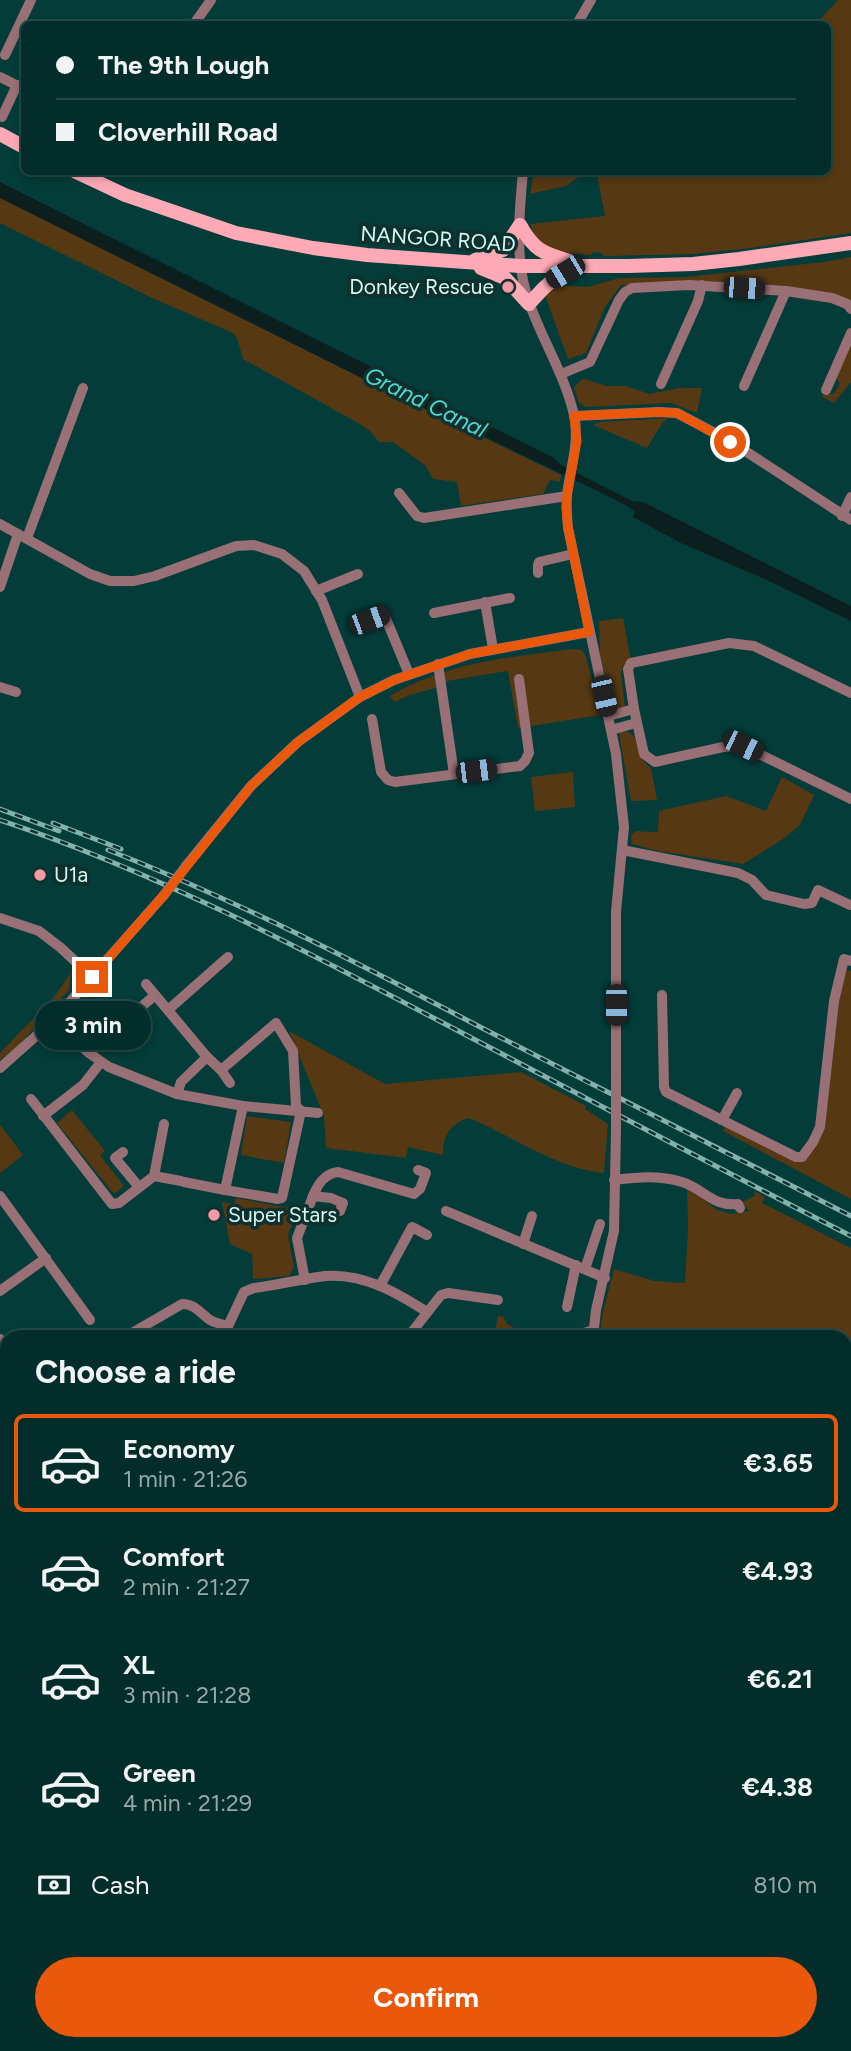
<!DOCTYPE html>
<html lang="en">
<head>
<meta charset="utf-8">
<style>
	:root { --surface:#022d2b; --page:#0c3533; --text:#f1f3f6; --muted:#96a8a9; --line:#234947; --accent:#ea580c }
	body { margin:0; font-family:Figtree,sans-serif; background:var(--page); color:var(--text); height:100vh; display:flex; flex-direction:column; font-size:26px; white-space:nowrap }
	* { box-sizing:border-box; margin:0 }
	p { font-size:23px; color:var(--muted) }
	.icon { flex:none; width:38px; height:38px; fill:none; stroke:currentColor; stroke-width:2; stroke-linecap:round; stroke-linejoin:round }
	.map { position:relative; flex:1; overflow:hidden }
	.side { position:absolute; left:0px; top:1330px; width:852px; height:721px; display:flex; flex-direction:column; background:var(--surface); border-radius:21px 21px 0 0; box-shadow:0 4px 10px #0003,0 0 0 2px var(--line) }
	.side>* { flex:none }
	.banner { position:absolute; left:21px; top:21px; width:810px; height:154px; border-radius:10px; box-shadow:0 4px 10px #0003,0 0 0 2px var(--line); display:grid; align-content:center; height:154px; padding:0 35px; background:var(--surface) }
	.end { position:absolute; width:32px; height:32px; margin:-16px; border:9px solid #ea580c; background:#fff; box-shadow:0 0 0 4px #fff }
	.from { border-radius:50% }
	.bubble { position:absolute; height:49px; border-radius:24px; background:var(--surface); box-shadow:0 4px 10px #0003,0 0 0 2px var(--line); font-size:23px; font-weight:700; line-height:49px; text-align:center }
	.car { position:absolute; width:21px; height:42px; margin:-21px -10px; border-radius:9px; box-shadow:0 0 5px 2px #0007; background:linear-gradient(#222 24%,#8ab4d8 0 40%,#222 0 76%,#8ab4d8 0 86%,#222 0) }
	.banner b { display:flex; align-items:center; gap:24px; height:66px; font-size:26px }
	.banner b+b { border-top:2px solid var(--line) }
	.banner i { width:18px; height:18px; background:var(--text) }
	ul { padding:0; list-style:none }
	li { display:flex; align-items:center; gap:21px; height:98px; margin:0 14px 10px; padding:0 21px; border:4px solid transparent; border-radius:10px }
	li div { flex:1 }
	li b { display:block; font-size:26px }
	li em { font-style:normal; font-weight:700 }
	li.current { border-color:var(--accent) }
	li>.icon { width:63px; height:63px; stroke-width:1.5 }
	h2 { padding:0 35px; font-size:32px; line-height:84px }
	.pay { display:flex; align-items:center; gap:18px; height:77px; padding:0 35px; font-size:26px }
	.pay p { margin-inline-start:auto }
	.action { display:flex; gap:14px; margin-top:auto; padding:14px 35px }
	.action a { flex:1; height:80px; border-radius:42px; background:var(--accent); color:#fff; font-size:28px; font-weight:700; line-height:80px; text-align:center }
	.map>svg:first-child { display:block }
	.green { fill:#563913 }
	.water { fill:#0c1e1d }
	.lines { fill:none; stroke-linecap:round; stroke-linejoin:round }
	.minor { stroke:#997075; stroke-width:10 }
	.major { stroke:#feaab6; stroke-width:14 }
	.rail-casing { stroke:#81b2ae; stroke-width:5 }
	.rail { stroke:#112f2d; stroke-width:2.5; stroke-dasharray:8; stroke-linecap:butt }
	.minor-bridge { stroke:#997075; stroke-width:10 }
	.route { stroke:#ea580c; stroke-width:9 }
	.poi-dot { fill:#f39aa7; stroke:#112f2d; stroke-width:2.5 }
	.labels { text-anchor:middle; stroke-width:7; stroke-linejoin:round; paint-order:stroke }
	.street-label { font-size:21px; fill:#cffbf7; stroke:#112f2d }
	.poi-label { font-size:21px; fill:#cffbf7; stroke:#112f2d; text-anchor:start }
	.water-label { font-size:23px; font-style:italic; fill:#4fd9d2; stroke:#112f2d }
</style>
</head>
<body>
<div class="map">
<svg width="851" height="2051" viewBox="0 0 851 2051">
	<rect width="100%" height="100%" fill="#033c39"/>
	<g class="green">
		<path d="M838 0H851V233L751 248 694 254 604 256 602 253 593 252 591 255C565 253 539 253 530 224L605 216 597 174 581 175 566 186 530 194 534 172H828V24H816Z"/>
		<polygon points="0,198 384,389 561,475 560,482 550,480 543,494 461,506 457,482 433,479 425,465 393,442 379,442 370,431 358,423 243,359 237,338 233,333 150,297 0,223"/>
		<polygon points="851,257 851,306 702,283 621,285 605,307 586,353 568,359 546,298 549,288 556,285 588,287 619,278 686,277 824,262"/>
		<polygon points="851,342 851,382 834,403 821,396 835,393 840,383 836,378"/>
		<polygon points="584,379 607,386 625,386 650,394 679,388 702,388 697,413 671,403 586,407 579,403 574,388 581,380"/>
		<polygon points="669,418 663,422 647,448 593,425 601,422"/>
		<polygon points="623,618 631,661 624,664 621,673 625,708 615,710 612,705 600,654 599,621"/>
		<path d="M574 649 582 650 586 657 601 715 518 728 508 671 447 681 435 688 407 696 395 702 390 696C448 662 510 657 574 649Z"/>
		<path d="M621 731C643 730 632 756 651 768L657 800 631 801 619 734Z"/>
		<polygon points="573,772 575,807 535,811 531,777"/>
		<polygon points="782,777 814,795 800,825 783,839 743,864 658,851 632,844 631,835 636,831 658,832 659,811 726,796 766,811"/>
		<polygon points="847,970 851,971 851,1199 723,1131 725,1126 795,1160 814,1146 837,997"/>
		<polygon points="71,972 69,990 18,1046 0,1060 0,1053 56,995"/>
		<path d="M289 1031 385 1084 521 1072 586 1106 585 1109 608 1124 604 1173C555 1168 513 1136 469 1118 450 1123 443 1136 443 1155L408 1147 406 1158 326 1148 324 1116Z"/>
		<polygon points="72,1110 105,1151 100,1155 124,1186 114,1194 57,1123"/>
		<polygon points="247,1116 291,1122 284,1163 241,1155"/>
		<polygon points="0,1125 23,1155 0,1173"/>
		<polygon points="687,1187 717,1210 731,1214 749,1211 742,1202 755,1196 754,1191 765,1197 762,1203 851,1248 851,1897 845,1893 845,1337 600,1337 602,1316 614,1269 654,1281 685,1283 688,1229"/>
		<polygon points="236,1198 298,1210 288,1235 294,1267 289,1276 253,1279 252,1254 230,1244 222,1202 234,1204"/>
		<polygon points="498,1316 504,1317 506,1323 529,1337 494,1337"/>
		<polygon points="845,1931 851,1933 851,2051 839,2051 838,2044 845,2044"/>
		<polygon points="0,1976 7,1980 7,2044 31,2044 26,2051 0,2051"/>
	</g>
	<polygon class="water" points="0,182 554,458 561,465 634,502 639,501 645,503 851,606 851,621 767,580 681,543 633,517 635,512 629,507 602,493 384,389 0,198"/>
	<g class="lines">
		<g class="minor">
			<polyline points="119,24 124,24"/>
			<polyline points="194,24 211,0"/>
			<polyline points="577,24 591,0"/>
			<polyline points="5,55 31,0"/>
			<polyline points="0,77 24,89"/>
			<polyline points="2,117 17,85"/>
			<path d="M523 172C519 215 514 263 530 305 544 343 565 376 574 415 580 443 570 468 567 495 566 506 567 517 568 528L616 754 624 827 616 912V1082"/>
			<polyline points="561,374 590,362 619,300 625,292 632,288 689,285 786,291 832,298 847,304 851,309"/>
			<polyline points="661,384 698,301 702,285"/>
			<polyline points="744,386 786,291"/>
			<polyline points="826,390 851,333"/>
			<polyline points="574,416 659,412 677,413 730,441 851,520"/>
			<polyline points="399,493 417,516 424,518 567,496"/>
			<polyline points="842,516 851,497"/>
			<polyline points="0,524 90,574 110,581 134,581 155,576 236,546 254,545 282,554 304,571 322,600 360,697"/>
			<polyline points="27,538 83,388"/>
			<polyline points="538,573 538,565 539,562 573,554"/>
			<polyline points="0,587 18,534"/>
			<polyline points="316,591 358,574"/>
			<polyline points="485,602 493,649"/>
			<polyline points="434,613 510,598"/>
			<polyline points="369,619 384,614 409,674"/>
			<polyline points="438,664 454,774"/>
			<polyline points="0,687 16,692"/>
			<polyline points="851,693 754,646 729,643 631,663 628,669 634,709 644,754 655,762 723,747 743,746 851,799"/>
			<polyline points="608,716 634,709"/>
			<polyline points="372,719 381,772 388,780 395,782 520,766 525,761 529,753 519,679"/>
			<polyline points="611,730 636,723"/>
			<polyline points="622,850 738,873 752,880 766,895 804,904 812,903 818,890 850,905"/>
			<polyline points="186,866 251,786 298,742 360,697 394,680 470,654 589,632"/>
			<polyline points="0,918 39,931 61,948 92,977"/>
			<polyline points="146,984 207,1057 181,1082 177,1094"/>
			<polyline points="662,995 664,1087 666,1092 796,1157 802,1157 813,1142 820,1127 834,1001 844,959 851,961"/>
			<polyline points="168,1010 228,957"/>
			<polyline points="54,1020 59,1027 89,1053 109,1067 177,1094 243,1106 318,1113"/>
			<polyline points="89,1053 155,995"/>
			<polyline points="207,1057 221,1070 230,1083"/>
			<polyline points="0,1068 54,1020 164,895"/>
			<polyline points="221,1070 276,1023 293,1051 296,1106 301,1111 282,1198 278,1199 225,1190 243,1106"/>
			<polyline points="31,1099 112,1204 119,1203 154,1176"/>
			<polyline points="43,1116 83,1085 101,1062"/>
			<polyline points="722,1120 737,1093"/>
			<polyline points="164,1124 154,1176 181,1181"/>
			<polyline points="123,1152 115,1158 139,1187"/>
			<path d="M614 1180C638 1177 659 1175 682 1182 704 1189 713 1207 738 1204L740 1208"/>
			<polyline points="184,1182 225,1190"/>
			<polyline points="0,1196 90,1320"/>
			<path d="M313 1196C318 1184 324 1174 338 1172L414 1194 420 1189 426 1173 418 1170"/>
			<polyline points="446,1211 605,1278"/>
			<polyline points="523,1244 532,1216"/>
			<polyline points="585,1269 600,1224"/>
			<polyline points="305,1280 297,1238 313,1196 331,1198 343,1203 340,1211"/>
			<polyline points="380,1286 412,1227 427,1235"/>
			<polyline points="0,1291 46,1258"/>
			<polyline points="567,1307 576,1265"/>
			<path d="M125 1337 182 1304C195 1304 200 1313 210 1320 215 1323 222 1324 228 1326"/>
			<path d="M227 1337 228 1326 244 1292 254 1288C278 1285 301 1279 325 1276 363 1273 396 1292 427 1312"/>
			<polyline points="408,1337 441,1295 448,1293 498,1300"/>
			<polyline points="572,1337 593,1330"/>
			<polyline points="593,1337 596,1310 614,1231 616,1130"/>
			<polyline points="0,1339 6,1348"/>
			<polyline points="0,1457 7,1457"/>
			<polyline points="0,1563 7,1561"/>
			<polyline points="0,1656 7,1657"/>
			<polyline points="0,1791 7,1795"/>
			<polyline points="0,1827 7,1815"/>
			<polyline points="0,1864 7,1869"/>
			<polyline points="845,1911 851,1917"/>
			<polyline points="163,2044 175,2051"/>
			<polyline points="298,2044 306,2047 317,2044"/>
			<polyline points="617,2044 620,2051"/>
			<polyline points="731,2044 739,2047"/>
			<polyline points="105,2051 112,2044"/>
			<polyline points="488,2051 488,2044"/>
		</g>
		<g class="major">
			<polyline points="0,134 24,147"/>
			<polyline points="76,172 125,195 236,233 313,248 367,255 520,266 628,266 693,264 739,259 851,243"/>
			<path d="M475 260 503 250 520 225C534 250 542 253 569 261"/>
			<path d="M481 268 505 278 529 304C543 288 554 276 574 269"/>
		</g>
		<defs>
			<g id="rail">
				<polyline points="0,809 59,831"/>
				<path d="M0 820C156 872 302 949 447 1025 582 1096 716 1167 851 1236"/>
				<polyline points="53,823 121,849"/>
				<path d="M108 850C236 900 360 964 482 1028 605 1091 728 1154 851 1216"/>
			</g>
		</defs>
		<use href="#rail" class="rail-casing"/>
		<use href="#rail" class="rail"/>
		<g class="minor-bridge">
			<polyline points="164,895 186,866"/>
			<polyline points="616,1130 616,1082"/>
		</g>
	</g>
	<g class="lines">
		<polyline class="route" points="92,977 164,895 251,786 298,742 360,697 394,680 470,654 589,632 568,527 566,507 567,496 577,441 574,416 659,412 677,413 730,442"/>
	</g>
	<g class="poi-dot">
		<circle cx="508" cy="287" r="7"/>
		<circle cx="40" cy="875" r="7"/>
		<circle cx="214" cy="1215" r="7"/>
	</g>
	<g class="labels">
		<g class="street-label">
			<text transform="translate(438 239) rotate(4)" y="7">NANGOR ROAD</text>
		</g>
		<g class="poi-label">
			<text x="494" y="294" text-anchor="end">Donkey Rescue</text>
			<text x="54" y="882">U1a</text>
			<text x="228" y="1222">Super Stars</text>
		</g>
		<g class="water-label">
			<text transform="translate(426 402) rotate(26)" y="8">Grand Canal</text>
		</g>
	</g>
</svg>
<i class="end from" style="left:730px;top:442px"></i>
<i class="end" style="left:92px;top:977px"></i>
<div class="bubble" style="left:35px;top:1001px;width:116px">3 min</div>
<i class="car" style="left:565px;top:272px;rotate:239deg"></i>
<i class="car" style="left:744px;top:288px;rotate:94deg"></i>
<i class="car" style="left:369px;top:620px;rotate:70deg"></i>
<i class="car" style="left:604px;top:696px;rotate:167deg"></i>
<i class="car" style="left:743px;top:746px;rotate:116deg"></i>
<i class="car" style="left:476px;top:771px;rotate:83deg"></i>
<i class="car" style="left:616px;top:1005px;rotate:180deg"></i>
<div class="banner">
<b><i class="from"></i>The 9th Lough</b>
<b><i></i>Cloverhill Road</b>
</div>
<section class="side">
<h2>Choose a ride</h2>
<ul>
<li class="current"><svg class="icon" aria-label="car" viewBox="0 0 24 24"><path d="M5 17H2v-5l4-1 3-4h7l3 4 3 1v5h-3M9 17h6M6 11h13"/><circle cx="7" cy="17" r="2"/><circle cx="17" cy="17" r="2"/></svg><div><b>Economy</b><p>1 min · 21:26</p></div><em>€3.65</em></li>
<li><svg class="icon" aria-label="car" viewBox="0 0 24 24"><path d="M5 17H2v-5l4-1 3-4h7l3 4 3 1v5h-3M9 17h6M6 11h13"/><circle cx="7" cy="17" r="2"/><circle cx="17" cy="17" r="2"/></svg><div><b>Comfort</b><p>2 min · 21:27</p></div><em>€4.93</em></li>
<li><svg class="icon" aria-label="car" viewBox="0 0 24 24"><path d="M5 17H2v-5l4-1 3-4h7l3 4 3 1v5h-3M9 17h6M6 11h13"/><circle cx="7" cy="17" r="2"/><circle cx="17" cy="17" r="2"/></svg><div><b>XL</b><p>3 min · 21:28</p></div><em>€6.21</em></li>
<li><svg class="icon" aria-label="car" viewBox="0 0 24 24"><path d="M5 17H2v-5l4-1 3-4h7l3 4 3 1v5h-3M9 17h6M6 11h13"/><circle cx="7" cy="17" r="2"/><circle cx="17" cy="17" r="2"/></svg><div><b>Green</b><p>4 min · 21:29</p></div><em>€4.38</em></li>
</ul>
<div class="pay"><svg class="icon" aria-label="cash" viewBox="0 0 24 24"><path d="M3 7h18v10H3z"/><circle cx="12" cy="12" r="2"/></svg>Cash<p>810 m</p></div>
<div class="action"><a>Confirm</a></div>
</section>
</div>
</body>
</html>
